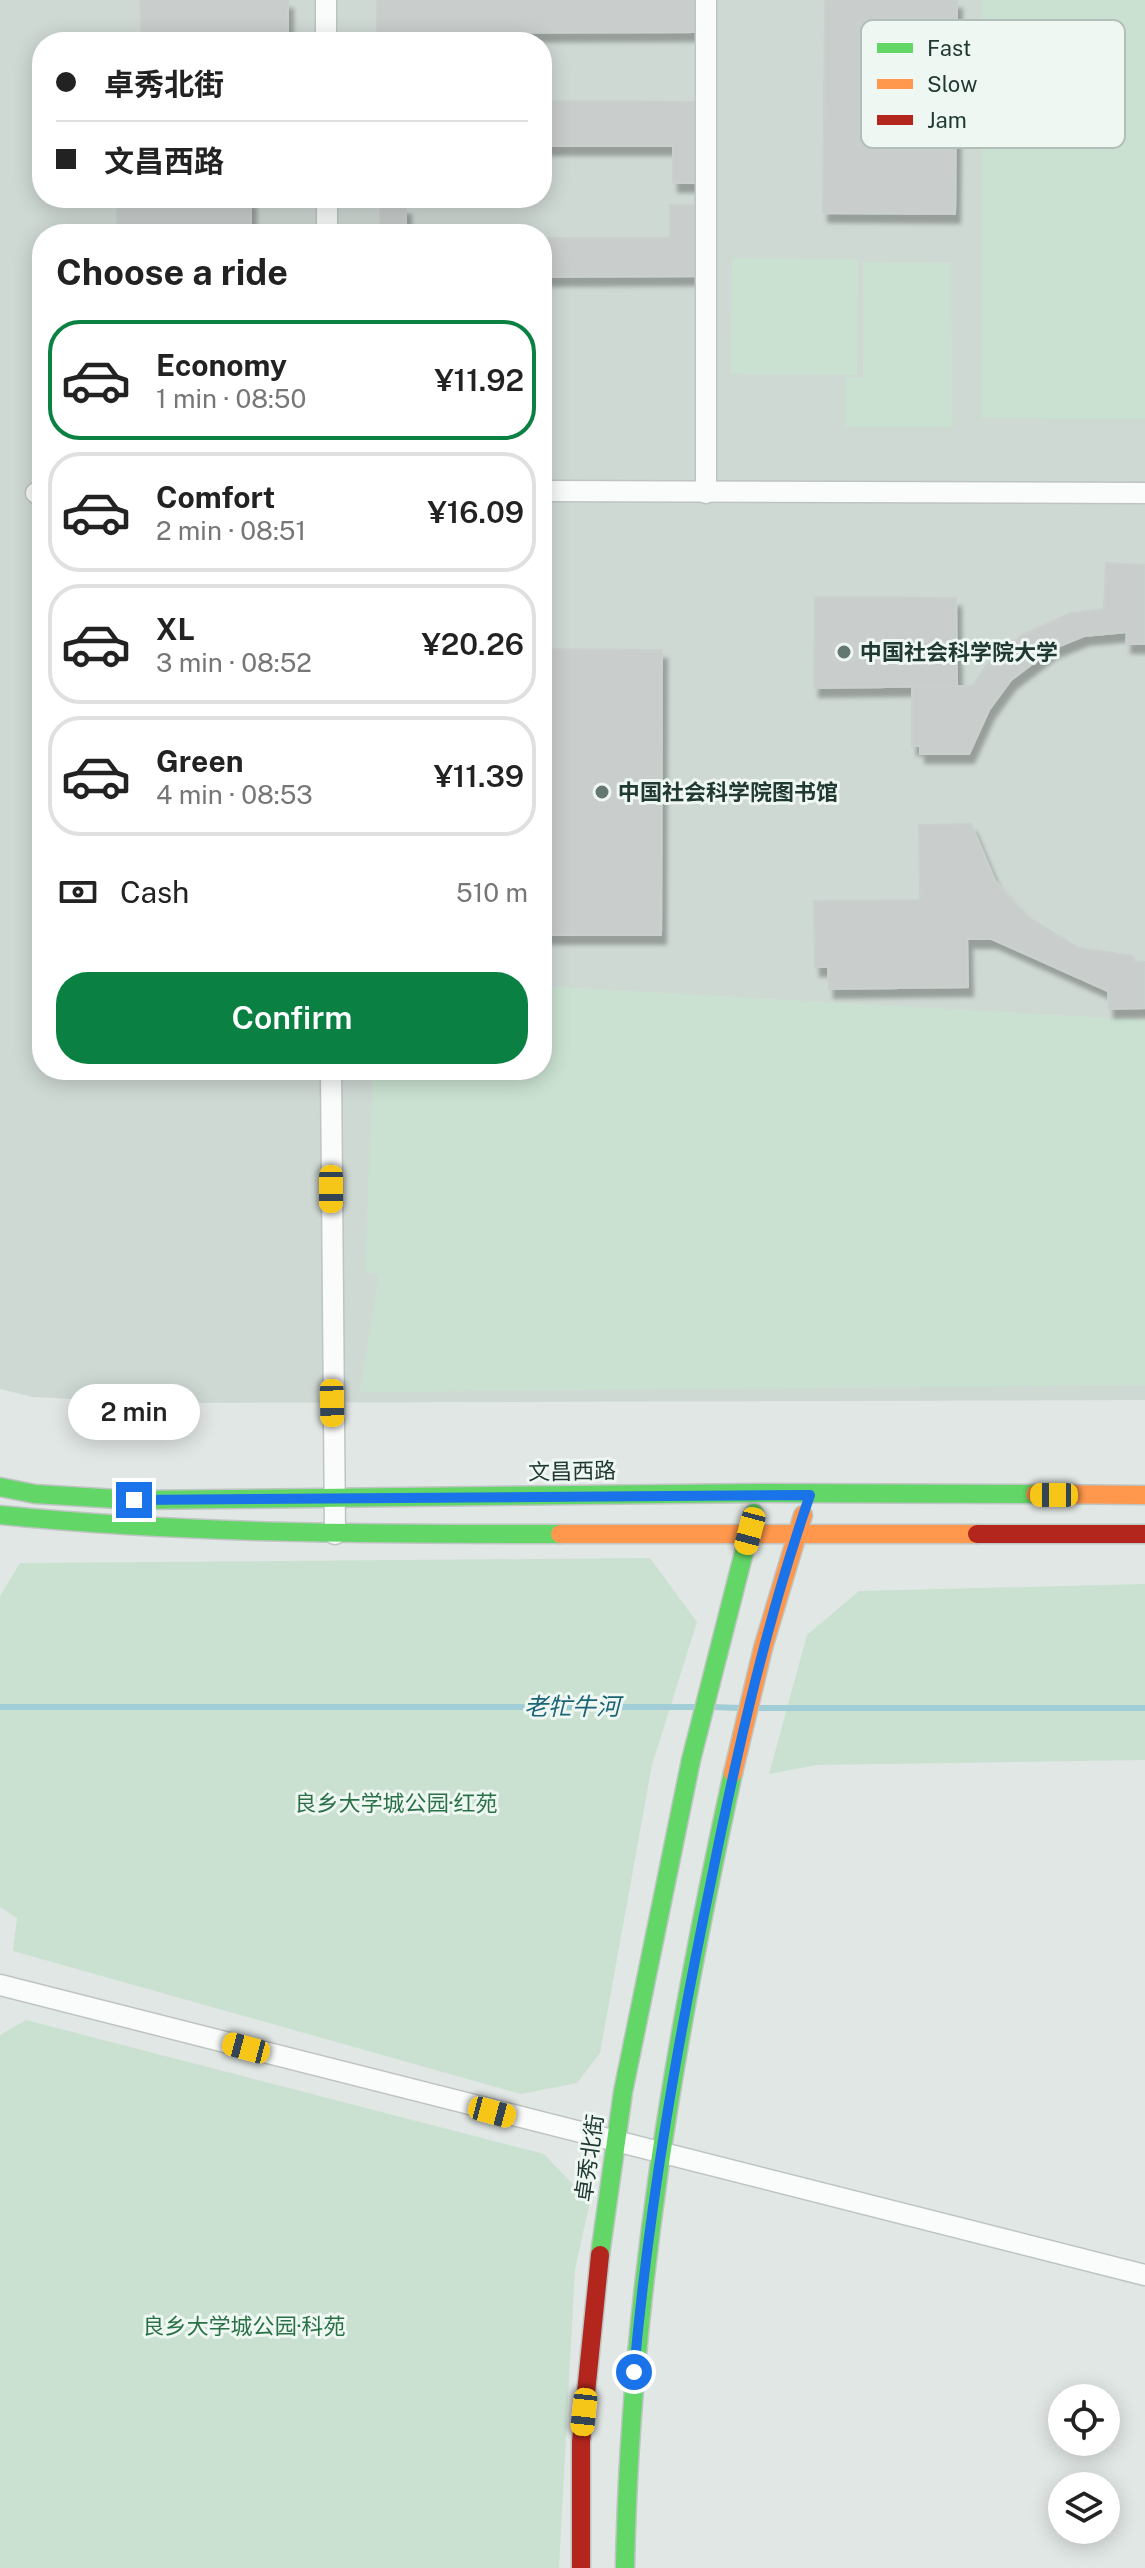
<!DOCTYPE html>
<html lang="en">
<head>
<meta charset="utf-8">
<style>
	:root { --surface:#fff; --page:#f6f6f6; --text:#222; --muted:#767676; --line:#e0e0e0; --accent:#0b8043 }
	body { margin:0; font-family:"Public Sans","Noto Sans SC",sans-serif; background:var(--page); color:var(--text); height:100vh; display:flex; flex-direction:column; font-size:30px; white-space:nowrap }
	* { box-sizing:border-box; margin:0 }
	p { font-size:26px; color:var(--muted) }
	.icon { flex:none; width:44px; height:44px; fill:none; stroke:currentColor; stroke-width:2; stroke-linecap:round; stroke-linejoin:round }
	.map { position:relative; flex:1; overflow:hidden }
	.side { position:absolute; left:32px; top:224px; width:520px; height:856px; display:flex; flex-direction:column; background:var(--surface); border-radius:32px; box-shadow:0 4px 20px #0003 }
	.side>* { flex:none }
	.banner { position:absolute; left:32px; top:32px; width:520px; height:176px; border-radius:32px; box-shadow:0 4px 20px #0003; display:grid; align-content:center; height:176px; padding:0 24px; background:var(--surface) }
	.controls { position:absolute; left:1048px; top:2384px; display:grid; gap:16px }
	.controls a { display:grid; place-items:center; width:72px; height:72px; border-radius:50%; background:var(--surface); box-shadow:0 4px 20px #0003; font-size:40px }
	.end { position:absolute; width:36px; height:36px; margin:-18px; border:10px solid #1a73e8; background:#fff; box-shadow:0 0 0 4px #fff }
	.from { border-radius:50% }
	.bubble { position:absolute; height:56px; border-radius:28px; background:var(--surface); box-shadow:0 4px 20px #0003; font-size:26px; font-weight:600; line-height:56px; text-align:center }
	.car { position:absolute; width:24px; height:48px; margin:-24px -12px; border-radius:10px; box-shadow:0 0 6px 2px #0007; background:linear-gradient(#f5c518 24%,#345 0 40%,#f5c518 0 76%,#345 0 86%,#f5c518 0) }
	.banner b { display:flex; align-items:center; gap:28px; height:76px; font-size:30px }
	.banner b+b { border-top:2px solid var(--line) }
	.banner i { width:20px; height:20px; background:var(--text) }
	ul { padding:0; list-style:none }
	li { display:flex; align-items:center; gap:24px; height:120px; margin:0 16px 12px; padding:0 8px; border:4px solid var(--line); border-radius:32px }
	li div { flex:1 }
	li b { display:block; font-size:30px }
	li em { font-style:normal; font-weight:600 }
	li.active { border-color:var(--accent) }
	li>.icon { width:72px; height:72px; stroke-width:1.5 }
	h2 { padding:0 24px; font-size:36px; line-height:96px }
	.pay { display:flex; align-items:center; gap:20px; height:88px; padding:0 24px; font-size:30px }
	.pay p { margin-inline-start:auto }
	.primary-button { display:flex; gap:16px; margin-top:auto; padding:16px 24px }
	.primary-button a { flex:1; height:92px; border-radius:32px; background:var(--accent); color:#fff; font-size:32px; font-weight:600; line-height:92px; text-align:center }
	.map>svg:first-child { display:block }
	.built { fill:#cfd9d4; fill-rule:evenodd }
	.green { fill:#cae1d1 }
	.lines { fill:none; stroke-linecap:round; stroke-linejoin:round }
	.stream { stroke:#a1ced6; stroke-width:6 }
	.building { fill:#c9cecc; stroke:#cad0cd; stroke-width:2; filter:url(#shadow) }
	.street-casing { stroke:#bec4c1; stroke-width:23 }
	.fast-casing { stroke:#bec5c2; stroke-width:21 }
	.slow-casing { stroke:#bec5c2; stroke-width:21 }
	.jam-casing { stroke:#bec5c2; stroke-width:21 }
	.street { stroke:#fafbfb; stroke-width:20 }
	.fast { stroke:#63d668; stroke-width:18 }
	.slow { stroke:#ff974d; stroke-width:18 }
	.jam { stroke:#b3261e; stroke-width:18 }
	.route { stroke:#1a73e8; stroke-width:10 }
	.poi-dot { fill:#647771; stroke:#eff7f3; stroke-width:3 }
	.labels { text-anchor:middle; stroke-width:6; stroke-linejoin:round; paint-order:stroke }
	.poi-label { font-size:22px; font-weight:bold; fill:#203a33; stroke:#eff7f3; text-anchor:start }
	.street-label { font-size:22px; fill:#203a33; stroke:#eff7f3 }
	.park-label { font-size:22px; fill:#2a7147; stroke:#eff7f3 }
	.water-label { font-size:24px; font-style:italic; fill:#1a6475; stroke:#eff7f3 }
	.key { fill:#eff7f3; stroke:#b1beb9; stroke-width:2 }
	.key-label { font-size:22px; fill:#203a33 }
</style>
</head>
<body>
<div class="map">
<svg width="1145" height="2568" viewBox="0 0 1145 2568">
	<defs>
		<filter id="shadow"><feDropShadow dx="5" dy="9" stdDeviation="2" flood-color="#0004"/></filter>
	</defs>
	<rect width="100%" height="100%" fill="#e1e7e4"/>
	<path class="built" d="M0 0H1145V1400L155 1403 33 1397 0 1389ZM42 42H542V198H42ZM42 234H542V1070H42Z"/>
	<g class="green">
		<polygon points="982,0 1145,0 1145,419 981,418"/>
		<polygon points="732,258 858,259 857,375 731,374"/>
		<polygon points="863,262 951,263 952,427 845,427 845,378 863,377"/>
		<polygon points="542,986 1145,1020 1145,1385 360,1392 379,1275 365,1271 373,1070 542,1070"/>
		<polygon points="650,1558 697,1622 652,1765 600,2053 577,2083 521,2094 13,1951 17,1918 0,1907 0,1596 20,1563"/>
		<polygon points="1145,1584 1145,1760 817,1765 769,1774 807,1635 859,1591"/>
		<polygon points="26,2020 544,2154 590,2202 575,2269 559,2568 0,2568 0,2035"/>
	</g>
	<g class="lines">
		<g class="stream">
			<polyline points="0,1707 696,1707"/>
			<polyline points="712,1707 740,1708"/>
			<polyline points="756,1708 1145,1708"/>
		</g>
	</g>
	<g class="building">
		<polygon points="140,0 288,0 288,42 142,42"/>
		<polygon points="377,0 697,0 697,32 377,33"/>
		<polygon points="825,0 957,0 955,214 823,213"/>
		<polygon points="542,101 699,102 699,183 673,183 673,146 542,146"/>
		<rect x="117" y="198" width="134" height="36"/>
		<polygon points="670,205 700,205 700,276 542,277 542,238 670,238"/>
		<rect x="380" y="206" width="26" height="28"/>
		<polygon points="1106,563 1145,565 1145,644 1126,644 1127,632 1084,636 1052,649 1011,680 989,710 969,754 920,754 920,746 912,746 912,686 973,686 985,667 1022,635 1071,613 1104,609"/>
		<polygon points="815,597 956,598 957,686 814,688"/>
		<polygon points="542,649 662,650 661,935 542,935"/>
		<polygon points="971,824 995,881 1028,917 1079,948 1133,956 1134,962 1145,962 1145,1008 1109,1009 1108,991 992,939 967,939 968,987 829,989 828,967 815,967 814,901 920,900 919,825"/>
		<rect x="37" y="883" width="5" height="47"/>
	</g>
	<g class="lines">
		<defs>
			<g id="street">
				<polyline points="326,0 326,42"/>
				<polyline points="706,0 706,493"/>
				<polyline points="327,198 327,234"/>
				<polyline points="542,491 1145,493"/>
				<polyline points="36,493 42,493"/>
				<polyline points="331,1070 335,1534"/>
				<polyline points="0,1985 1145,2275"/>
			</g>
			<g id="fast">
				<polyline points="0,1487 35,1494 134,1500 759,1493 1035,1494"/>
				<path d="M0 1515C186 1534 373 1534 560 1534"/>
				<polyline points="600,2255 623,2092 691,1760 754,1513"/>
				<path d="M625 2568C630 2299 675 2036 733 1773"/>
			</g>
			<g id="slow">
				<polyline points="1035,1494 1145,1495"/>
				<polyline points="560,1534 977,1534"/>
				<polyline points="733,1773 763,1648 803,1515"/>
			</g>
			<g id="jam">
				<polyline points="977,1534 1145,1534"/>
				<polyline points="581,2568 581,2442 600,2255"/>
			</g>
		</defs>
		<use href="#street" class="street-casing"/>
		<use href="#fast" class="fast-casing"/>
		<use href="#slow" class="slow-casing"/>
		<use href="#jam" class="jam-casing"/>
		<use href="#street" class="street"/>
		<use href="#fast" class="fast"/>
		<use href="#slow" class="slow"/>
		<use href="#jam" class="jam"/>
	</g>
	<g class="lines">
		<path class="route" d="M134 1500 810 1495C767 1619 738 1747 712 1876 678 2040 649 2204 634 2372"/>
	</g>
	<g class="poi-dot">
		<circle cx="844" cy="652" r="8"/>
		<circle cx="602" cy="792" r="8"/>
	</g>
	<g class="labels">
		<g class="poi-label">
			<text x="860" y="660">中国社会科学院大学</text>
			<text x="618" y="800">中国社会科学院图书馆</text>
		</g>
		<g class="street-label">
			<text transform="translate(572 1471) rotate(-1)" y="8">文昌西路</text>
			<text transform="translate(589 2158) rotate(-82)" y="8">卓秀北街</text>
		</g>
		<g class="park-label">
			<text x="396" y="1811">良乡大学城公园·红苑</text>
			<text x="244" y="2334">良乡大学城公园·科苑</text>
		</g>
		<g class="water-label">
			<text x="572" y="1715">老牤牛河</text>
		</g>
	</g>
	<rect x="861" y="20" width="264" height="128" rx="12" class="key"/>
	<rect x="877" y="43" width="36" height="10" fill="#63d668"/>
	<rect x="877" y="79" width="36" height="10" fill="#ff974d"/>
	<rect x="877" y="115" width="36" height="10" fill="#b3261e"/>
	<g class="key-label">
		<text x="927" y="56">Fast</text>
		<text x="927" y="92">Slow</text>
		<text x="927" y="128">Jam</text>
	</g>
</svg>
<div class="controls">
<a><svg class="icon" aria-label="locate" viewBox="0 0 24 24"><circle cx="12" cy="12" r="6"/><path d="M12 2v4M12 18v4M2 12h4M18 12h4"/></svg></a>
<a><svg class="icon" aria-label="layers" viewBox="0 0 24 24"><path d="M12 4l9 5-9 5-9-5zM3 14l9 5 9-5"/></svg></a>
</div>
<i class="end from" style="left:634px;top:2372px"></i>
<i class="end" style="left:134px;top:1500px"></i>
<div class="bubble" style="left:68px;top:1384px;width:132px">2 min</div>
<i class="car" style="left:331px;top:1189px;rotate:180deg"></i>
<i class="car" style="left:332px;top:1403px;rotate:179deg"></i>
<i class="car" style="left:1054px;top:1495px;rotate:270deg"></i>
<i class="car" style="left:750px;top:1531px;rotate:195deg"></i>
<i class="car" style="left:246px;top:2048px;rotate:285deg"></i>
<i class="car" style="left:492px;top:2112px;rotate:105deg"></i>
<i class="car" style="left:584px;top:2412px;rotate:186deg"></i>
<div class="banner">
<b><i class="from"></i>卓秀北街</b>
<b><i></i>文昌西路</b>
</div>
<section class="side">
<h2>Choose a ride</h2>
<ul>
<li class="active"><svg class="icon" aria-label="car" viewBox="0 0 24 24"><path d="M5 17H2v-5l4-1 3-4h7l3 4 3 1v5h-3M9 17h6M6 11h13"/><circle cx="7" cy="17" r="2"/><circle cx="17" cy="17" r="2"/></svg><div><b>Economy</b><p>1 min · 08:50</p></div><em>¥11.92</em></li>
<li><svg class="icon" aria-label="car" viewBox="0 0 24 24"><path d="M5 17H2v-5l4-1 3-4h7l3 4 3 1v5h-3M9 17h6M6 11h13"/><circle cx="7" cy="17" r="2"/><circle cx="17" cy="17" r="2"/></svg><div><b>Comfort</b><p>2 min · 08:51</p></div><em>¥16.09</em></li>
<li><svg class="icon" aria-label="car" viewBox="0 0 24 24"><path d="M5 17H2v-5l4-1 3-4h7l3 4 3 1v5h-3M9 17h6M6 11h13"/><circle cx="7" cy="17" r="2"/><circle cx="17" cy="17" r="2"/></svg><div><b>XL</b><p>3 min · 08:52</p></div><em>¥20.26</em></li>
<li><svg class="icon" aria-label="car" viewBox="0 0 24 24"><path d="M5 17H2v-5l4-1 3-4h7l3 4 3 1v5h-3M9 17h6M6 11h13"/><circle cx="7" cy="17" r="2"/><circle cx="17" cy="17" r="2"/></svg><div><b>Green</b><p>4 min · 08:53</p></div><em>¥11.39</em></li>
</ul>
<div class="pay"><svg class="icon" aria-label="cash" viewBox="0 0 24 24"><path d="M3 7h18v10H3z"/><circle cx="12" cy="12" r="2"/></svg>Cash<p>510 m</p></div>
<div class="primary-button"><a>Confirm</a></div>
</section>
</div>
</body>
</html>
